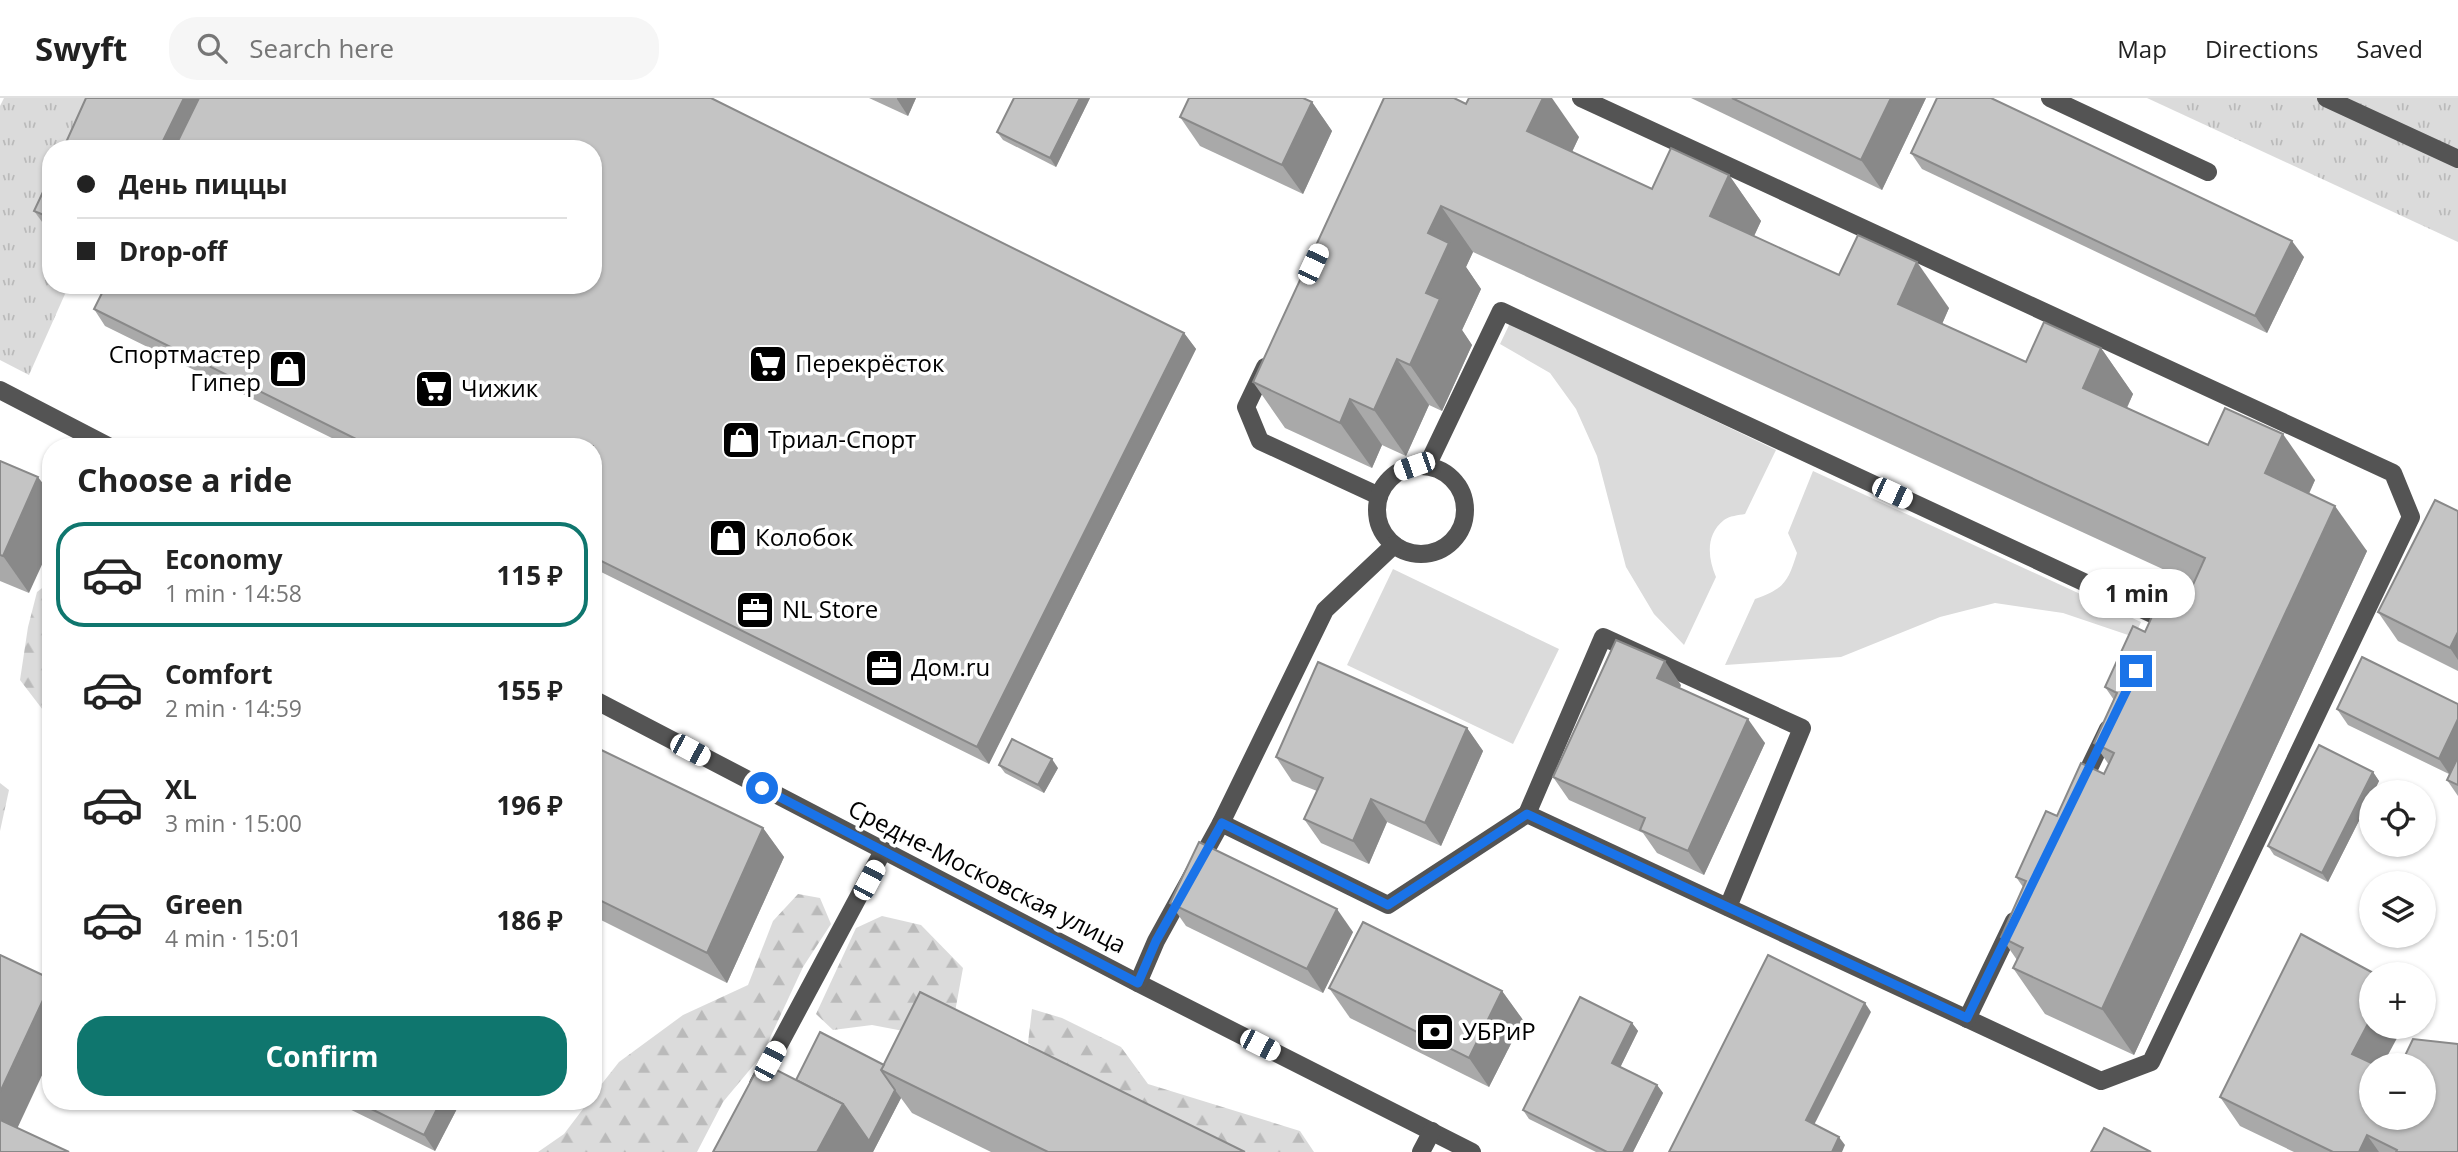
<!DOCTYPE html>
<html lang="en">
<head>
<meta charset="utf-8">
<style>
	:root { --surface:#fff; --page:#f6f6f6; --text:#222; --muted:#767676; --line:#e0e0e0; --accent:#0f766e }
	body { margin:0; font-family:"Open Sans",sans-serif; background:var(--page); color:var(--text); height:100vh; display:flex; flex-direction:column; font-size:26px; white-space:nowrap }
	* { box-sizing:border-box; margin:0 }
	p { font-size:23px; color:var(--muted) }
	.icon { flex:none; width:38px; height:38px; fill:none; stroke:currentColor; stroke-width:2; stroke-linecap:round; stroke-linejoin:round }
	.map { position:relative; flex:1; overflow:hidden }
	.sheet { position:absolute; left:42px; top:340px; width:560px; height:672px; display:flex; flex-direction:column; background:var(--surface); border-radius:28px; box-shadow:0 2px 5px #0004 }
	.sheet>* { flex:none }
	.top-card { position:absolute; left:42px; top:42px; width:560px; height:154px; border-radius:28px; box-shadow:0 2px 5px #0004; display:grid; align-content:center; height:154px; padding:0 35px; background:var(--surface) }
	.tools { position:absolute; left:2359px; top:682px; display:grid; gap:14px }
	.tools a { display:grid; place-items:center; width:77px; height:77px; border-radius:50%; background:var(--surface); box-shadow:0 2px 5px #0004; font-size:35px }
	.end { position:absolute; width:32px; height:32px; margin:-16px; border:9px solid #1a73e8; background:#fff; box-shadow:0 0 0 4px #fff }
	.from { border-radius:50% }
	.bubble { position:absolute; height:49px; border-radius:24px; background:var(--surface); box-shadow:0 2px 5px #0004; font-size:23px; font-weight:700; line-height:49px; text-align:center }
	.car { position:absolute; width:21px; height:42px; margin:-21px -10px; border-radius:9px; box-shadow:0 0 5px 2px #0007; background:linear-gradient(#fff 24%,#345 0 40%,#fff 0 76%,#345 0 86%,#fff 0) }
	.top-card b { display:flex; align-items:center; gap:24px; height:66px; font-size:26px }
	.top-card b+b { border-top:2px solid var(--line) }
	.top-card i { width:18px; height:18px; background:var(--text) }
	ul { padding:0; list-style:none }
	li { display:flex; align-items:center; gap:21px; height:105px; margin:0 14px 10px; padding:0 21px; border:4px solid transparent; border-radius:28px }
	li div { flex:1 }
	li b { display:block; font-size:26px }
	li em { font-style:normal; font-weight:700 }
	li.current { border-color:var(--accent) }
	li>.icon { width:63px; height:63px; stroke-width:1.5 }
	h2 { padding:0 35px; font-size:32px; line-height:84px }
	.cta { display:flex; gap:14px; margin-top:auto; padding:14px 35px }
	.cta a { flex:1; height:80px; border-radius:28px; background:var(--accent); color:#fff; font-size:28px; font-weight:700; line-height:80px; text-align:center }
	header { display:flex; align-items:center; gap:42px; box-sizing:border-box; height:98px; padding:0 35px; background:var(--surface); border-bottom:2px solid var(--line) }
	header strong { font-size:33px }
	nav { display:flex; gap:38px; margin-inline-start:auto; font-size:24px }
	.search { width:490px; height:63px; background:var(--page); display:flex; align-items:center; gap:18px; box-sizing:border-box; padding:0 24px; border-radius:28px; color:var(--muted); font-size:26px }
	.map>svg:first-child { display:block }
	.grass { fill:#dbdbdb }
	.forest { fill:url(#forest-firs) }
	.park { fill:url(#park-tufts) }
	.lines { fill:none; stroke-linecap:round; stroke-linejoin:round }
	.minor { stroke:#545454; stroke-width:18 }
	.wall { fill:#a9a9a9 }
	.shaded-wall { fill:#898989 }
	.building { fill:#c4c4c4; stroke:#898989; stroke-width:2 }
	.route { stroke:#1a73e8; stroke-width:9 }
	.labels { text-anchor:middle; stroke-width:7; stroke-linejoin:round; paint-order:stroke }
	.poi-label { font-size:24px; fill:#000; stroke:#fff; text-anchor:start }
	.street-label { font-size:24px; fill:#000; stroke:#fff }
</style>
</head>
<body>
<header>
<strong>Swyft</strong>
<div class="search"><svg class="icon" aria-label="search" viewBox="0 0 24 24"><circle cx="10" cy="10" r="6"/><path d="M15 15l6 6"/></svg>Search here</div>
<nav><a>Map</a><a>Directions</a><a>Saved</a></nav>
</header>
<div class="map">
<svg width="2458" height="1054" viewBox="0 0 2458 1054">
	<defs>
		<pattern id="forest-firs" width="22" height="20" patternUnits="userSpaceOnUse" patternTransform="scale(1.75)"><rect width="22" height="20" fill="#dbdbdb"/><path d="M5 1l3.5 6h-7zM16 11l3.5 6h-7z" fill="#bababa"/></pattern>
		<pattern id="park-tufts" width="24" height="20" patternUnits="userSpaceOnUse" patternTransform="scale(1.75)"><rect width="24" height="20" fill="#dbdbdb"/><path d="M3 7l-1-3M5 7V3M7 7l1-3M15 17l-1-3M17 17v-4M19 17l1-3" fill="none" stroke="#bababa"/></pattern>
	</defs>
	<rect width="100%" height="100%" fill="#fff"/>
	<g class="grass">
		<path d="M1510 225 1776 352 1745 416C1739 417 1729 418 1724 422 1705 437 1708 460 1716 479L1684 547 1654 516 1626 469 1597 358 1576 311 1550 275 1500 246Z"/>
		<path d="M1813 373 2141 524 2134 539 2063 515 1995 505 1940 519 1841 559 1725 567 1755 501C1784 491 1788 484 1797 455L1788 435Z"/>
		<polygon points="1393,471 1559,551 1513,646 1347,567"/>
	</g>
	<g class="forest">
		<polygon points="51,483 51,678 49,674 46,616 20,582 28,529 37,494"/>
		<polygon points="0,685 9,692 0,733"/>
		<polygon points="798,796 820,800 831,826 803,869 762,957 723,1004 697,1054 538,1054 564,1036 589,1003 593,1003 593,997 619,964 683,917 748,887 773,823"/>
		<polygon points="882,818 921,827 963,870 955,914 914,935 872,927 833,932 816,916 856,830"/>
		<polygon points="1032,911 1062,920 1121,949 1148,986 1300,1033 1314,1054 1247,1054 1179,1032 1091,991 1028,945"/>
	</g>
	<g class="park">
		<polygon points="4,0 120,0 97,51 51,51 51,187 69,187 29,277 0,262 0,8"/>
		<polygon points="2147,0 2458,0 2458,144"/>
	</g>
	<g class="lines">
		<g class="minor">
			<polyline points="2050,0 2208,74"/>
			<polyline points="2326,0 2458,61"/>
			<polyline points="1265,269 1246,309 1260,343 1379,398"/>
			<polyline points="0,292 108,348"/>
			<polyline points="1427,368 1501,213 2161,520 2155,533"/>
			<circle cx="1421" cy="412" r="44"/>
			<polyline points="593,601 1138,885 1472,1054"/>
			<polyline points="2079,691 2108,631"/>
			<polyline points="1527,716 1603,539 1802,630 1728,809"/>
			<polyline points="1221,725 1388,807 1527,716 2101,983 2151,964 2411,419 2393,375 1581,0"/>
			<polyline points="1138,885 1156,843 1221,725 1325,512 1394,447"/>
			<polyline points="1967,921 2014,823"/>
			<polyline points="758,986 883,753"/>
			<polyline points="1421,1054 1432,1033"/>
		</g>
	</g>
	<g class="wall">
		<polygon points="869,0 916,0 908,18"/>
		<polygon points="1014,0 1090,0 1056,69 1003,42 997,34"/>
		<polygon points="1691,0 1926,0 1882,92"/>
		<polygon points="1312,4 1332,33 1303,96 1200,48 1180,19"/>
		<polygon points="1466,6 1579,39 1572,54 1652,91 1729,77 1761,123 1754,138 1839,177 1949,210 1942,226 2026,264 2101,250 2133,296 2127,310 2208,347 2315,382 2309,396 2367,453 2134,957 2045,916 2013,870 2017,862 2001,839 2023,789 2016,779 2057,718 2104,676 2109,667 2094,645 2114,602 2105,589 2145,534 2192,489 2193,485 1473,154 1466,169 1481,191 1462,232 1472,247 1442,313 1429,307 1406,358 1382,347 1372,370 1285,330 1253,284"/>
		<polygon points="1911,55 2304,159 2267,235 1922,71"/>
		<polygon points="51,77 51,136 34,113"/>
		<polygon points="593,187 1184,235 1196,251 989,666 593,470 593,348 348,348 105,228 94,211"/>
		<polygon points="0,363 29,495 0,483"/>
		<polygon points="2458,413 2458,573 2398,543 2378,514"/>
		<polygon points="1681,587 1680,590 1765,645 1704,777 1657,755 1643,735 1569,702 1553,679"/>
		<polygon points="2458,606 2458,698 2447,682 2449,676 2348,627 2337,611"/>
		<polygon points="1467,630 1483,653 1441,748 1387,724 1369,766 1321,745 1304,721 1317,693 1292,683 1276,659"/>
		<polygon points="593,648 763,730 784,759 727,885 593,818"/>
		<polygon points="999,667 1058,670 1044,695 1005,675"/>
		<polygon points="2373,674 2379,683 2328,784 2274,757 2268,748"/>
		<polygon points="1170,805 1353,834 1323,895 1186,828"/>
		<polygon points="1329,890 1502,893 1523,922 1489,989 1350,920"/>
		<polygon points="1632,925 1638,933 1620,969 1657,987 1663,995 1633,1054 1596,1054 1529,1021 1523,1012"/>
		<polygon points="884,967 1245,1054 991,1054 912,1015 901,1000 873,1054 713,1054 796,982"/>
		<polygon points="2371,968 2371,1020 2458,1054 2294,1054 2240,1028 2220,999"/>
		<polygon points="333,1003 461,1003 435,1053"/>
	</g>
	<g class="shaded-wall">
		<polygon points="184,0 219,0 194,51 159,51"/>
		<polygon points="897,0 916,0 908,18 897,1"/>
		<polygon points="1080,0 1090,0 1056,69 1050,60"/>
		<polygon points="1543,0 1552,0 1579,39 1560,79 1527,33"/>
		<polygon points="1891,0 1926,0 1882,92 1861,62"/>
		<polygon points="1312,4 1332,33 1303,96 1282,67"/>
		<polygon points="1729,77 1761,123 1742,164 1710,118"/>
		<polygon points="1441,108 1473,154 1466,169 1481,191 1462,232 1472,247 1442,313 1410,267 1426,195 1428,135"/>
		<polygon points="2292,143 2304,159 2267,235 2255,218"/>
		<polygon points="1917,164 1949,210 1931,251 1898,206"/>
		<polygon points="1184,235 1196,251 989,666 977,649"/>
		<polygon points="2101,250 2133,296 2115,335 2083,290"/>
		<polygon points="1397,261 1429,307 1406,358 1374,312"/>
		<polygon points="1350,301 1382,347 1372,370 1340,325"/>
		<polygon points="2283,336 2315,382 2297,421 2265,375"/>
		<polygon points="38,379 51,396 51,447 29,495 3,458"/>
		<polygon points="2335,408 2367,453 2134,957 2102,911"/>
		<polygon points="2458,534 2458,562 2450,550"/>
		<polygon points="1665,563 1681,587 1674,604 1657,580"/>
		<polygon points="1748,621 1765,645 1704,777 1688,753"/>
		<polygon points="2458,621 2458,661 2450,677 2439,661"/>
		<polygon points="1467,630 1483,653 1441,748 1425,725"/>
		<polygon points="1052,661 1058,670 1044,695 1038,687"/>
		<polygon points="2373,674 2379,683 2373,695 2371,695 2371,699 2328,784 2322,775"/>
		<polygon points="1371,701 1387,724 1369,766 1353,743"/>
		<polygon points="763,730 784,759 727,885 707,855"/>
		<polygon points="1337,811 1353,834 1323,895 1307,871"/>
		<polygon points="51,885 51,958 10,1046 0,1032 0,994"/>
		<polygon points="1502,893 1523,922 1489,989 1469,960"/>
		<polygon points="1865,905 1871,914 1812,1031 1806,1022"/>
		<polygon points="2371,920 2371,929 2403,929 2382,968 2371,968 2352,956"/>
		<polygon points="1632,925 1638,933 1618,974 1612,965"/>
		<polygon points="1657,987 1663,995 1633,1054 1623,1054"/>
		<polygon points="895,992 901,1000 873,1054 817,1054 843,1006"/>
		<polygon points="441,1003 461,1003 435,1053 424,1037"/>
		<polygon points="2367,1037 2379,1054 2359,1054"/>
		<polygon points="1839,1039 1845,1047 1842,1054 1832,1054"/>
	</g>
	<g class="building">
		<polygon points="86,0 184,0 159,51 63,51"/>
		<polygon points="199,0 711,0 1184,235 977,649 593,459 593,348 370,348 94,211 106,187 593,187 593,51 174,51"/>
		<polygon points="1014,0 1080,0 1050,60 997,34"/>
		<polygon points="1189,0 1303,0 1312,4 1282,67 1180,19"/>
		<polygon points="1384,0 1454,0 1466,6 1469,0 1543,0 1527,33 1652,91 1671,50 1729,77 1710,118 1839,177 1858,137 1917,164 1898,206 2026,264 2044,224 2101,250 2083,290 2208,347 2225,310 2283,336 2265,375 2335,408 2102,911 2013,870 2023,850 2001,839 2026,783 2016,779 2046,713 2057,718 2081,665 2104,676 2114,655 2094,645 2117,595 2105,589 2133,528 2145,534 2170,479 2192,489 2205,460 1441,108 1428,135 1449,145 1426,195 1440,201 1410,267 1397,261 1374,312 1350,301 1340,325 1253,284"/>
		<polygon points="1732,0 1891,0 1861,62"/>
		<polygon points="1937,0 1991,0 2292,143 2255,218 1911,55"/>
		<polygon points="51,77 51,120 34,113"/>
		<polygon points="0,363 38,379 3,458 0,457"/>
		<polygon points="2435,402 2458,413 2458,534 2450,550 2378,514"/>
		<polygon points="1616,542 1665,563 1657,580 1748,621 1688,753 1640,732 1645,720 1553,679"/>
		<polygon points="2362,559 2458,606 2458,621 2439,661 2337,611"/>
		<polygon points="1318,564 1467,630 1425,725 1371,701 1353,743 1304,721 1323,680 1276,659"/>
		<polygon points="1012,641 1052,661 1038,687 999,667"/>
		<polygon points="2319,647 2373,674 2322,775 2268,748"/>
		<polygon points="593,648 763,730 707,855 593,799"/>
		<polygon points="2458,659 2458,687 2447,682"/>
		<polygon points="1199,744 1337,811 1307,871 1170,805"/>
		<polygon points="1363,824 1502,893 1469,960 1329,890"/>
		<polygon points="2301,836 2377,877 2371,877 2371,920 2352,956 2378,968 2371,968 2371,1020 2424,1020 2424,968 2400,968 2413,941 2458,946 2458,1054 2396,1054 2397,1052 2367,1037 2359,1054 2333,1054 2220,999"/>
		<polygon points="0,857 51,881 51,885 0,994"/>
		<polygon points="1768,857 1865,905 1806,1022 1839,1039 1832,1054 1669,1054"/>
		<polygon points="920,894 1245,1054 1048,1054 881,972"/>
		<polygon points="1580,899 1632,925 1612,965 1657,987 1623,1054 1607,1054 1523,1012"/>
		<polygon points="820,934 884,967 881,972 895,992 869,1043 843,1006 796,982"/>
		<polygon points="761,964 843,1006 817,1054 713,1054"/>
		<polygon points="355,1003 441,1003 424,1037"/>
		<polygon points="0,1022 69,1054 0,1054"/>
		<polygon points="2104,1030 2151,1054 2091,1054"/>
	</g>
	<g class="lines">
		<polyline class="route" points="762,690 1138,885 1156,843 1222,725 1388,807 1527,716 1967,920 2136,573"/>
	</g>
	<defs>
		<symbol id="supermarket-square" viewBox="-11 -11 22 22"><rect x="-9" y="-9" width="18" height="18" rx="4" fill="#000" stroke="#fff"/><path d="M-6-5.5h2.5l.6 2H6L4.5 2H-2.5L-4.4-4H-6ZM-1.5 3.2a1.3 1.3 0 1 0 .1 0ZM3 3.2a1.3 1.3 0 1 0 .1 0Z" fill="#fff"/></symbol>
		<symbol id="shop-square" viewBox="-11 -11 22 22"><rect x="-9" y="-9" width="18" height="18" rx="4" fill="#000" stroke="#fff"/><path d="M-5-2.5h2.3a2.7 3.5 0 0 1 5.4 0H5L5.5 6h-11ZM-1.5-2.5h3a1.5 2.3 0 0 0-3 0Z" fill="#fff"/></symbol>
		<symbol id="office-square" viewBox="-11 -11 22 22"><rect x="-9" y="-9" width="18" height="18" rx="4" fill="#000" stroke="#fff"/><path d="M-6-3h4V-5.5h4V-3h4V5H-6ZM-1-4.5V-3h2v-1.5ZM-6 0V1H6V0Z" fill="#fff"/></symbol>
		<symbol id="bank-square" viewBox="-11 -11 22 22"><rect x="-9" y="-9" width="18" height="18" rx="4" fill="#000" stroke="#fff"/><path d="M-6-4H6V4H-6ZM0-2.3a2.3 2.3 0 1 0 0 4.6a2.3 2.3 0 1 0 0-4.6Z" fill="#fff"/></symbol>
	</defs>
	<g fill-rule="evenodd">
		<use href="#supermarket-square" x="746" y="244" width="44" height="44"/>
		<use href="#shop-square" x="266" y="249" width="44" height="44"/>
		<use href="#supermarket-square" x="412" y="269" width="44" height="44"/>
		<use href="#shop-square" x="719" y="320" width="44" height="44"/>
		<use href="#shop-square" x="706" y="418" width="44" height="44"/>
		<use href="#office-square" x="733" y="490" width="44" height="44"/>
		<use href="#office-square" x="862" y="548" width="44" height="44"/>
		<use href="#bank-square" x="1413" y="912" width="44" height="44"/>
	</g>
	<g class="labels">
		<g class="poi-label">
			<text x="261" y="265" text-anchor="end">Спортмастер<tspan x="261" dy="28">Гипер</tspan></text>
			<text x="795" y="274">Перекрёсток</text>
			<text x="461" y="299">Чижик</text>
			<text x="768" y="350">Триал-Спорт</text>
			<text x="755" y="448">Колобок</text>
			<text x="782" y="520">NL Store</text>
			<text x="911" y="578">Дом.ru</text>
			<text x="1462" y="942">УБРиР</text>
		</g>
		<g class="street-label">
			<text transform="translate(987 779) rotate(27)" y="8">Средне-Московская улица</text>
		</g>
	</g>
</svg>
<div class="tools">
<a><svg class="icon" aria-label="locate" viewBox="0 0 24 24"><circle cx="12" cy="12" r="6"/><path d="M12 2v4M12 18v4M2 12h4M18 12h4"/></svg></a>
<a><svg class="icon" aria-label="layers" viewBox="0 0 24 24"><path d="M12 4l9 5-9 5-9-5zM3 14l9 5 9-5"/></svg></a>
<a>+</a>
<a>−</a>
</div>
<i class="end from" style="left:762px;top:690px"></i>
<i class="end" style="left:2136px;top:573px"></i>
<div class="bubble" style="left:2079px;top:471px;width:116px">1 min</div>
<i class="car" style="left:1313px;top:166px;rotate:25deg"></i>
<i class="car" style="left:1414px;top:368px;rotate:251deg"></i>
<i class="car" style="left:1892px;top:395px;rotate:115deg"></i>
<i class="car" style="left:690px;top:652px;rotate:118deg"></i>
<i class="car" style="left:869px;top:782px;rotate:28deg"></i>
<i class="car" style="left:1260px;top:947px;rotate:117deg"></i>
<i class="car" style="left:770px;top:963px;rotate:28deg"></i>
<div class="top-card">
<b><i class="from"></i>День пиццы</b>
<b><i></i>Drop-off</b>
</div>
<section class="sheet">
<h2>Choose a ride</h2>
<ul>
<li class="current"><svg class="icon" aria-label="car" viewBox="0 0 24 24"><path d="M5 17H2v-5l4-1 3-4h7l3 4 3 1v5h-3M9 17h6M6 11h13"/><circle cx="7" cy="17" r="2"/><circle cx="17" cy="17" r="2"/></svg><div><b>Economy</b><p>1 min · 14:58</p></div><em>115 ₽</em></li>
<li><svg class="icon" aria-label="car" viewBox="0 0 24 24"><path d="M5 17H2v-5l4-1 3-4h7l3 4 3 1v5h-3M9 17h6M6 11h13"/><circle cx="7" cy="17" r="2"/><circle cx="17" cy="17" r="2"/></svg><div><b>Comfort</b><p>2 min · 14:59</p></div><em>155 ₽</em></li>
<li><svg class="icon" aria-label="car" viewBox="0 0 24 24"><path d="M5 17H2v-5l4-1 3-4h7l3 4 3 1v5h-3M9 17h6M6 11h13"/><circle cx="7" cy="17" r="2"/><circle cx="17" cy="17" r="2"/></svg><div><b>XL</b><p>3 min · 15:00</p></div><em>196 ₽</em></li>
<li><svg class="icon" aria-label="car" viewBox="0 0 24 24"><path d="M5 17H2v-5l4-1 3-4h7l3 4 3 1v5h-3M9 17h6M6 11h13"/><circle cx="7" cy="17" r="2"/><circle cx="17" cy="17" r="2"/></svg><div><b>Green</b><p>4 min · 15:01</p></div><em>186 ₽</em></li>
</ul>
<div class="cta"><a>Confirm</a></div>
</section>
</div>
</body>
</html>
